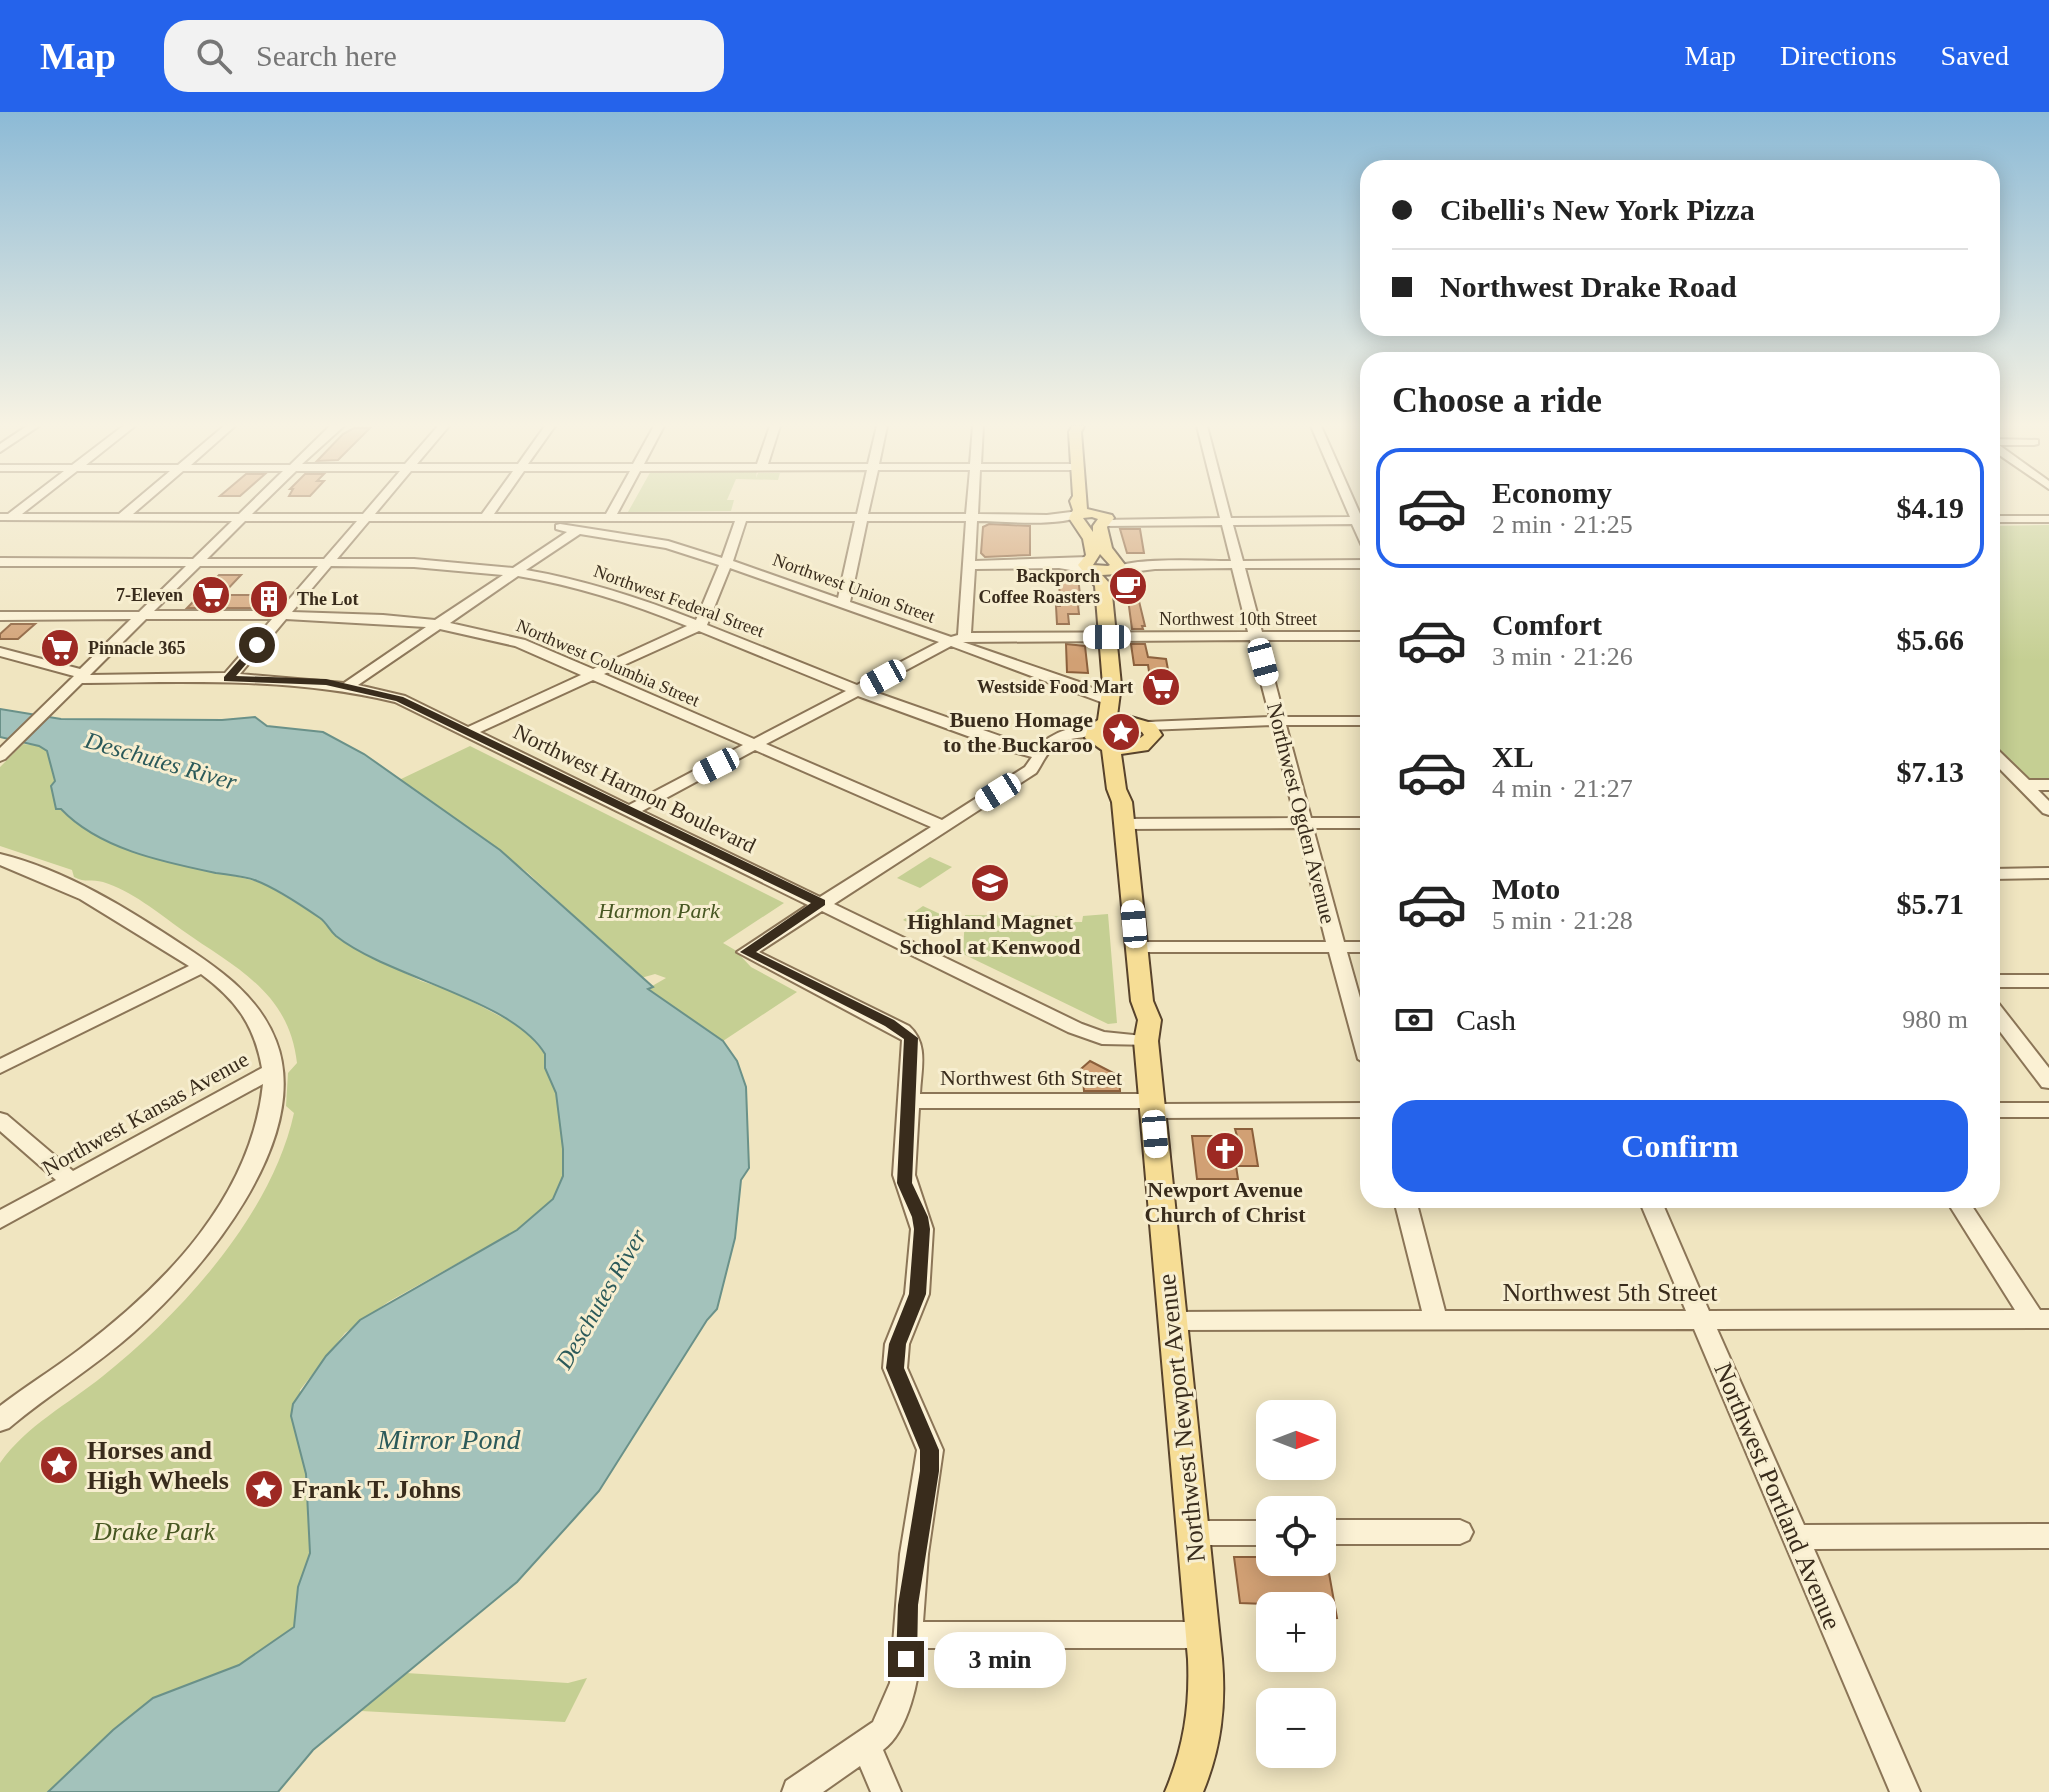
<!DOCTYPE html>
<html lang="en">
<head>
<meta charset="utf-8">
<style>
	:root { --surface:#fff; --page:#f2f2f2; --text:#222; --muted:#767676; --line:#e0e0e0; --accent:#2563eb }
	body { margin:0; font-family:"Times New Roman",serif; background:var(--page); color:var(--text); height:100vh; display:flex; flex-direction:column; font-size:30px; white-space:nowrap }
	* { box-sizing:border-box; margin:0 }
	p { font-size:26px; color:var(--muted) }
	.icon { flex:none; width:44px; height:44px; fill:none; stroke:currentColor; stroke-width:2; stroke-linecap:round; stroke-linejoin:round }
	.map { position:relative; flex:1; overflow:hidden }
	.drawer { position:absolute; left:1360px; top:240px; width:640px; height:856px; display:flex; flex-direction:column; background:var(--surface); border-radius:24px; box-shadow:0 4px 20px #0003 }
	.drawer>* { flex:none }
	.guide { position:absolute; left:1360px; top:48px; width:640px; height:176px; border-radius:24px; box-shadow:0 4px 20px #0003; display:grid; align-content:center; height:176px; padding:0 32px; background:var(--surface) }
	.needle { width:52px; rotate:90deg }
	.tools { position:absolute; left:1256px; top:1288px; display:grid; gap:16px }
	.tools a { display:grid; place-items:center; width:80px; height:80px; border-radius:16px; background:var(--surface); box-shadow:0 4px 20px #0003; font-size:40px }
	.end { position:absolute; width:36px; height:36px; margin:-18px; border:10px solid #392c1c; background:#fff; box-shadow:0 0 0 4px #fff }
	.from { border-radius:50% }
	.bubble { position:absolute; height:56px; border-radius:24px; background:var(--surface); box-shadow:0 4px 20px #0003; font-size:26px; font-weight:600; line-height:56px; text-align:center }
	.car { position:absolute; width:24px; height:48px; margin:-24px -12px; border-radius:10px; box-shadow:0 0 6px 2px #0007; background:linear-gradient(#fff 24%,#345 0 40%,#fff 0 76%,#345 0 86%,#fff 0) }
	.guide b { display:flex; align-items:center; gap:28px; height:76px; font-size:30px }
	.guide b+b { border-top:2px solid var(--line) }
	.guide i { width:20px; height:20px; background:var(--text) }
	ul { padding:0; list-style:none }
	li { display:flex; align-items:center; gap:24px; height:120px; margin:0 16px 12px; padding:0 16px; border:4px solid transparent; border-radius:24px }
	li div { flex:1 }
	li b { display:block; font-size:30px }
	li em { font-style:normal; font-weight:600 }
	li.current { border-color:var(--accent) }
	li>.icon { width:72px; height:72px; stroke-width:1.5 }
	h2 { padding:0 32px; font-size:36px; line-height:96px }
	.pay { display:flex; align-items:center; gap:20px; height:88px; padding:0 32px; font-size:30px }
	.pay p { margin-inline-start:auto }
	.primary-button { display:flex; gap:16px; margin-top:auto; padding:16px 32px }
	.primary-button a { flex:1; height:92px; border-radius:24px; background:var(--accent); color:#fff; font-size:32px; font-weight:600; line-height:92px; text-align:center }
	header { display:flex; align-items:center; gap:48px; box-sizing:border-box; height:112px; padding:0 40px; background:var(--accent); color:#fff }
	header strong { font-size:38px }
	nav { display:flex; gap:44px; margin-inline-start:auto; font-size:28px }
	.search { width:560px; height:72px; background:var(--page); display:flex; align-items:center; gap:20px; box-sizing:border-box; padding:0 28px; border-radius:24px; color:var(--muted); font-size:30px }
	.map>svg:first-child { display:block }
	.green { fill:#c5cf93 }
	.water { fill:#a3c2bb; stroke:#6a9189; stroke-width:2 }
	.building { fill:#d1a074; stroke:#8b5f3b; stroke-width:2 }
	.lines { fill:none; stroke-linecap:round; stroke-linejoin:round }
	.minor-casing { stroke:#8b7557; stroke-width:4 }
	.major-casing { stroke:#58432c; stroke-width:4 }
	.minor { fill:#fbf1d4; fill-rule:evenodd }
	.major { fill:#f6dd95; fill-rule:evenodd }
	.route { fill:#392c1c }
	.labels { text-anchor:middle; stroke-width:6; stroke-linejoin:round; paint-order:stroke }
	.far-poi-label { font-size:18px; font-weight:bold; fill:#392c1c; stroke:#f7eed0; text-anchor:end }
	.far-street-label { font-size:18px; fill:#392c1c; stroke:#f7eed0 }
	.poi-label { font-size:22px; font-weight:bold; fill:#392c1c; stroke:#f7eed0 }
	.street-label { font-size:22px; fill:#392c1c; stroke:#f7eed0 }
	.park-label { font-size:22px; font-style:italic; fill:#475722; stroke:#f7eed0 }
	.water-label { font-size:24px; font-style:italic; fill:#2b5a5a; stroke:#f7eed0 }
	.near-street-label { font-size:26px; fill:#392c1c; stroke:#f7eed0 }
	.near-poi-label { font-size:26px; font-weight:bold; fill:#392c1c; stroke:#f7eed0; text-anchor:start }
	.near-park-label { font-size:26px; font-style:italic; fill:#475722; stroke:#f7eed0 }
	.near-water-label { font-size:28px; font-style:italic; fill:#2b5a5a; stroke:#f7eed0 }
</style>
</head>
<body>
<header>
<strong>Map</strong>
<div class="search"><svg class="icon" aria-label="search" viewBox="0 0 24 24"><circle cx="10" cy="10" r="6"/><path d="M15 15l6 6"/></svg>Search here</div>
<nav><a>Map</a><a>Directions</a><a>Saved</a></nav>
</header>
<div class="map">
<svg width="2049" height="1680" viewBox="0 0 2049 1680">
	<rect width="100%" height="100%" fill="#f0e5c0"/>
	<g class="green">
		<polygon points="652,357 757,358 756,366 758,361 780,361 778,368 736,367 727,388 734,388 731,399 628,400"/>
		<polygon points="2049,413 2049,677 2037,677 1992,630 1992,414"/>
		<path d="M23 632 39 634 48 639 60 697 67 704 173 749 263 771 319 805 336 824 369 843 421 869 454 880 509 909 526 920 545 942 556 981 563 1037V1064L553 1087 517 1118 388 1190 345 1221 300 1278 310 1441 298 1475 294 1515 239 1553 153 1586 113 1618 48 1680H0V1351C26 1314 68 1292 103 1264 182 1201 272 1102 294 1001L286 994 288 961 297 951C289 879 234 855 182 818 159 801 130 778 103 770 92 767 85 771 74 765L72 758 0 734V655Z"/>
		<polygon points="470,634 784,791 723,831 735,838 751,855 797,880 723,929 647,877 666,866 655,862 641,866 527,760 399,668"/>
		<polygon points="930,745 952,755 920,776 897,766"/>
		<polygon points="923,794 957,810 937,824 903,808"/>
		<polygon points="1108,802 1117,911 1108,912 963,842 965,803 1065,804 1066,810 1082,810 1083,804"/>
		<polygon points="406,1561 568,1571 587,1566 565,1610 361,1599"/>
	</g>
	<path class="water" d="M0 597 61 607 222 608 255 605 267 614 323 620 364 642 500 738 653 875 648 877 723 929 737 949 746 975 749 1056 741 1068 735 1126 717 1197 707 1208 599 1379 573 1408 517 1470 313 1638 278 1680H48L113 1618 153 1586 239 1553 294 1515 298 1475 310 1441 306 1362 291 1304 293 1292 326 1244 360 1208 517 1118 553 1087 563 1064V1037L556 981 545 956V942C512 887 389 866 336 824 329 818 327 811 320 806 304 795 275 776 257 769 245 764 229 763 216 761 163 750 99 737 61 697H56L51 674 55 669 47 639 39 634 0 625Z"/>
	<g class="building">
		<polygon points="354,316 370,316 338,348 317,349 343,322"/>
		<polygon points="246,362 265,362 240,384 220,384"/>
		<polygon points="305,362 324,362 317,369 324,369 310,384 289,384 293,377 290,377"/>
		<polygon points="989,412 1030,414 1030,443 985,445 981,441 983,415"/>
		<polygon points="1120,417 1140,417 1144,441 1127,441"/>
		<polygon points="219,463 241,463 222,483 278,483 267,496 187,496"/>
		<polygon points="1059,464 1078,464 1081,493 1078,493 1079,502 1068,502 1069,512 1057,512 1056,494 1060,494"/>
		<polygon points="1138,485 1145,514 1142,514 1143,517 1132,517 1128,487"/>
		<polygon points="11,512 35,512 18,527 0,527 0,522"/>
		<polygon points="1066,532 1085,534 1088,561 1067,560"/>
		<polygon points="1131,532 1145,532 1148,545 1166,547 1172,579 1168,579 1169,585 1153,585 1148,553 1134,553"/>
		<polygon points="1090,949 1119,964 1120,979 1084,979 1083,968 1074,963"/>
		<polygon points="1235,1017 1252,1017 1258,1054 1236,1054 1238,1067 1197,1067 1192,1024 1237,1024"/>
		<polygon points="1234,1445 1258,1445 1258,1449 1270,1450 1327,1450 1337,1506 1322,1507 1322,1494 1240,1491"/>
	</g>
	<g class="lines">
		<defs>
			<g id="minor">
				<polygon points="27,314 39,314 0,340 0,332"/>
				<path d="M123 314H135L86 353H178L224 314H235L191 353H290L330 314H344L302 352H405L438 314H449L417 352H518L545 314H555L528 352H633L654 314H664L644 352H757L770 314H780L768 352H868L877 314H887L879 352H970L973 314H983L981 352H1077L1082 355 1077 358H980L978 402 1047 403 1079 399 1085 402C1063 416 1004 409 977 409L975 449 1088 445 1094 449 1086 453 1094 457 1088 461 1059 456 975 457 971 521 1248 520 1232 456 1155 457 1115 462 1109 458C1129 444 1204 449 1231 449L1222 413 1104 414 1098 411 1104 408 1220 406 1197 314H1207L1231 406 1350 405 1311 314H1321L1368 420V438L1362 434 1352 412 1233 413 1243 449 1368 448V456H1245L1262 520H1368V528H1264L1284 605H1368V613H1286L1311 706H1368V716H1313L1344 830H1368V840H1347L1368 914V953L1358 947 1329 840H1136L1127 835 1136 830H1326L1297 716 1124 717 1116 712 1124 707 1295 706 1272 613 1147 618 1140 614 1147 610 1270 605 1250 528 963 530 1079 570 1114 586 1116 589 1109 593 951 534 869 578 1037 637C1047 621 1086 607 1101 619 1087 629 1064 622 1051 638 1045 644 1041 654 1036 661L834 792 1082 912 1104 920 1153 925 1156 929 1153 933 1102 932 1068 920 822 799 759 840 909 914C929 932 921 957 920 982H1152L1159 984 1162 989 1160 992 1368 991V1005L1153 1006 1146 1004 1143 999 1145 996H919L915 1063 933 1117 929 1182 909 1232 907 1256 943 1338 928 1442 923 1510H1202L1212 1514 1216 1523 1212 1532 1202 1536H921C919 1567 909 1619 883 1638L901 1680H871L860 1654 823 1680H782L786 1669 873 1610 890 1571 900 1442 917 1338 883 1256 885 1232 905 1182 911 1117 893 1063 902 928 737 840 808 793 395 590C291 565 188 570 82 571L5 647 0 649V636L74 564 0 544V536L80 557 131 507 0 508V500H139L186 454H0V446L193 447 232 409 0 408V402H8L64 359H0V353H72ZM867 358 857 402H617L640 359ZM878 358H970L966 402H868ZM77 359H170L119 402H22ZM183 359H283L239 402H133ZM296 359H400L363 402H252ZM411 359H513L482 402H375ZM524 359H630L606 402H494ZM245 409H357L324 447H207ZM369 409H735L722 446 668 429 560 412 556 413V417L567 420 513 456 414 447H337ZM746 409H855L838 486 733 449ZM867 409H966L958 523 951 525 850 490ZM580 422 666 436 719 453 696 508C640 486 585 468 526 458ZM200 454H318L279 499H154ZM331 454 414 455 503 463 435 508 383 503 292 500ZM730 456 939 530 857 573 707 513ZM518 464C577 474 631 491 687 514L593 557 525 528 450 511ZM146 507H272L225 561 90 563ZM286 507 426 515 344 571 240 562ZM440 517 515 534 581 563 468 615 405 584 358 573ZM699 519 846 579 754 627 604 562ZM593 568 743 633 629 693 480 620ZM858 584 1006 638 1032 645 1025 655 942 708 766 632ZM755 638 931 715 820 785 642 699Z"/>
				<polygon points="1992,327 2038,328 2038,332 2034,333 1999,333 2049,369 2049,377 1992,338"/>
				<rect x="1992" y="404" width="57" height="6"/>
				<polygon points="1992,635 1997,637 2029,668 2049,668 2049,678 2038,678 2049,689 2049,703 2043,701 1992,649"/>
				<path d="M0 742C66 758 128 797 184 834 222 859 259 885 276 929 314 1027 202 1160 134 1220 95 1255 49 1282 9 1316L0 1319V1294C26 1274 54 1257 80 1237 167 1171 251 1085 263 972L0 1116V1098L56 1068 0 1019V1001L7 1003 73 1059 262 956C254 912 236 888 201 862L0 961V947L189 854 80 787 0 753Z"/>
				<polygon points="2049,756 2049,766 1992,767 1992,757"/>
				<rect x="1992" y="863" width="57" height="12"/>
				<polygon points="1992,890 1999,892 2049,956 2049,976 2042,975 1992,909"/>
				<rect x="1992" y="991" width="57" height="14"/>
				<polygon points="1394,1088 1416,1088 1445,1199 1686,1199 1639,1088 1661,1088 1709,1199 2015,1198 1946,1088 1968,1088 2040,1198 2049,1198 2049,1216 1717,1217 1804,1413 2049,1412 2049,1436 1814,1437 1920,1680 1890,1680 1694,1217 1172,1218 1164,1215 1160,1209 1164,1203 1172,1200 1422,1199"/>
				<polygon points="1322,1408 1460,1408 1469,1412 1473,1420 1469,1428 1460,1432 1322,1432"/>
				<polygon points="1193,1409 1270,1409 1270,1433 1193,1433 1184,1429 1180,1421 1184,1413"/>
			</g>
			<path id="major" d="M1072 314H1084L1081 320 1087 397 1112 403 1114 406 1107 415 1112 436 1125 453 1117 462 1102 463 1111 473 1121 573 1117 604 1124 603 1155 612 1162 623 1148 638 1121 642 1126 677 1132 690 1153 889 1161 908 1158 929 1222 1547C1226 1595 1221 1636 1203 1680H1165C1184 1635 1190 1595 1188 1547L1134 929 1138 908 1131 889 1112 690 1107 677 1102 638 1085 626 1088 615 1098 608 1103 573 1095 474 1078 453 1086 443 1083 427 1069 406 1073 398 1070 389 1073 384 1069 320ZM1092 405 1098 407 1093 414V420L1083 406ZM1100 442 1110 453 1108 454 1093 453ZM1123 613 1142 620 1144 623C1131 635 1117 633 1103 624L1109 616Z"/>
		</defs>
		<use href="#minor" class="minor-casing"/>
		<use href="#major" class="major-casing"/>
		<use href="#minor" class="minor"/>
		<use href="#major" class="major"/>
	</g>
	<linearGradient id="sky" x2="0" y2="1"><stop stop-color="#8cbad6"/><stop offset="0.57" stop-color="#f8f3e3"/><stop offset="1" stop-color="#f8f3e3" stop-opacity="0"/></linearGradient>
	<rect width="2049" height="549" fill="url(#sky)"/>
	<polygon class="route" points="254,531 262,533 236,564 326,567 403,585 825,788 825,793 756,840 894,908 918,926 912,1071 928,1105 930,1117 926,1182 906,1232 904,1256 939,1338 939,1359 918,1493 917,1547 914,1554 906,1557 899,1554 896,1547 898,1493 920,1359 920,1338 886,1256 889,1232 909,1182 914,1117 912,1105 897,1071 904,927 885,914 740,840 811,791 396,589 326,573 224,569 224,565"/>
	<defs>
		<symbol id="cafe-disc" viewBox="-11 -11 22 22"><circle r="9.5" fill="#9d2923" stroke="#f7eed0"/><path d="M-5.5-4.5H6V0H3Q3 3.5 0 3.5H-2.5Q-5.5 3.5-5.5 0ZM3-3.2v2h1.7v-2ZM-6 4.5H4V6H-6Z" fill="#fff"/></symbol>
		<symbol id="supermarket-disc" viewBox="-11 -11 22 22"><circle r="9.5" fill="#9d2923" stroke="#f7eed0"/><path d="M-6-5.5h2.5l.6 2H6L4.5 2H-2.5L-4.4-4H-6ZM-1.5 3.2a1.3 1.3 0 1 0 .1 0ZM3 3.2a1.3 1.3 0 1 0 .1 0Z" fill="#fff"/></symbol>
		<symbol id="building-disc" viewBox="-11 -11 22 22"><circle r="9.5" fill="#9d2923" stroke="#f7eed0"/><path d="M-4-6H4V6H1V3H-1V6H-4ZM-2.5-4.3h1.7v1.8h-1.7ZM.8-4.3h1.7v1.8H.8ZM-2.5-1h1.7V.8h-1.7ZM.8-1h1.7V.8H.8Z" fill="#fff"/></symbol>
		<symbol id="sight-disc" viewBox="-11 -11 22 22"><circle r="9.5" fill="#9d2923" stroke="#f7eed0"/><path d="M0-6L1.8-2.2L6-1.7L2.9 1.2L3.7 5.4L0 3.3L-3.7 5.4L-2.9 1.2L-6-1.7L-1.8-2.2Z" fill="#fff"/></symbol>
		<symbol id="school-disc" viewBox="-11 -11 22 22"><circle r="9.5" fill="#9d2923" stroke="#f7eed0"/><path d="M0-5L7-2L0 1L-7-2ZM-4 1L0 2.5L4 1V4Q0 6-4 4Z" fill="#fff"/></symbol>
		<symbol id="church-disc" viewBox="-11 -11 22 22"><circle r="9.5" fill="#9d2923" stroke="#f7eed0"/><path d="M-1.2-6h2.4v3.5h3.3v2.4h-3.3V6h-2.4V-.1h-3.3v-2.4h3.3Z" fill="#fff"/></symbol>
	</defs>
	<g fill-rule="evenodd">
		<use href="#cafe-disc" x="1106" y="452" width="44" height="44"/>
		<use href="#supermarket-disc" x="189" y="461" width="44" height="44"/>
		<use href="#building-disc" x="247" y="465" width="44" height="44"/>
		<use href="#supermarket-disc" x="38" y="514" width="44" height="44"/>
		<use href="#supermarket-disc" x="1139" y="553" width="44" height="44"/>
		<use href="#sight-disc" x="1099" y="598" width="44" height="44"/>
		<use href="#school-disc" x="968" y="749" width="44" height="44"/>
		<use href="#church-disc" x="1203" y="1017" width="44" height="44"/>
		<use href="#sight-disc" x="37" y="1331" width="44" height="44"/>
		<use href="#sight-disc" x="242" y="1355" width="44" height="44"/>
	</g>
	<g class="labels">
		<g class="far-poi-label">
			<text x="1100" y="470">Backporch<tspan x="1100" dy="21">Coffee Roasters</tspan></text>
			<text x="183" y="489">7-Eleven</text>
			<text x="297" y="493" text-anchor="start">The Lot</text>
			<text x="88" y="542" text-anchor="start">Pinnacle 365</text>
			<text x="1133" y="581">Westside Food Mart</text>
		</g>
		<g class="far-street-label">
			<text transform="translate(854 476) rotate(20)" y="6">Northwest Union Street</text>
			<text transform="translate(679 489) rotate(20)" y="6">Northwest Federal Street</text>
			<text x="1238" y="513">Northwest 10th Street</text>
			<text transform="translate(608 551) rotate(23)" y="6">Northwest Columbia Street</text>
		</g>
		<g class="poi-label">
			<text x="1093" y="615" text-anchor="end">Bueno Homage<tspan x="1093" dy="25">to the Buckaroo</tspan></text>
			<text x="990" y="817">Highland Magnet<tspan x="990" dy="25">School at Kenwood</tspan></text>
			<text x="1225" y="1085">Newport Avenue<tspan x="1225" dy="25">Church of Christ</tspan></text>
		</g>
		<g class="street-label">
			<text transform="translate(635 676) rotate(26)" y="8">Northwest Harmon Boulevard</text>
			<text transform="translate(1302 701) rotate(76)" y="8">Northwest Ogden Avenue</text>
			<text x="1031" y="973">Northwest 6th Street</text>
			<text transform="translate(145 1001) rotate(-29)" y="8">Northwest Kansas Avenue</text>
		</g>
		<g class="park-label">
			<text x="659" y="806">Harmon Park</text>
		</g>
		<g class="water-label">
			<text transform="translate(161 649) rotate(16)" y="8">Deschutes River</text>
			<text transform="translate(601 1187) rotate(-60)" y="8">Deschutes River</text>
		</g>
		<g class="near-street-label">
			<text x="1610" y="1189">Northwest 5th Street</text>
			<text transform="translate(1181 1306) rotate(-96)" y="9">Northwest Newport Avenue</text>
			<text transform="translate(1778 1384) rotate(67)" y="9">Northwest Portland Avenue</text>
		</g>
		<g class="near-poi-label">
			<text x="87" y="1347">Horses and<tspan x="87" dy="30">High Wheels</tspan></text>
			<text x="292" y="1386">Frank T. Johns</text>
		</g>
		<g class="near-park-label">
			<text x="154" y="1428">Drake Park</text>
		</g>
		<g class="near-water-label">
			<text x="449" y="1337">Mirror Pond</text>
		</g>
	</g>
</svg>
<div class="tools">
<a><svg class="needle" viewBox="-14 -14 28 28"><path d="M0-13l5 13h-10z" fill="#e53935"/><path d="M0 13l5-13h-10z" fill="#767676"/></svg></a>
<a><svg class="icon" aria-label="locate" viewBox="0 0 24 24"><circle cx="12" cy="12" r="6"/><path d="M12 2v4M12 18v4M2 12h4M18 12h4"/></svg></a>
<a>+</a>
<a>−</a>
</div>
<i class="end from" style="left:257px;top:533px"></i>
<i class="end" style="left:906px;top:1547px"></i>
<div class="bubble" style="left:934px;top:1520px;width:132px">3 min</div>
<i class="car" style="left:1107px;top:525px;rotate:270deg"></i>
<i class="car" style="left:1263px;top:550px;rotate:165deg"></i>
<i class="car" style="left:883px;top:566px;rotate:241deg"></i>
<i class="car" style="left:716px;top:654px;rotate:243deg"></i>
<i class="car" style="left:998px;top:680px;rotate:238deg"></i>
<i class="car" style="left:1134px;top:812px;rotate:355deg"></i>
<i class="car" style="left:1155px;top:1022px;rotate:175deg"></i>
<div class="guide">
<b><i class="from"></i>Cibelli's New York Pizza</b>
<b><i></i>Northwest Drake Road</b>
</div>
<section class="drawer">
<h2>Choose a ride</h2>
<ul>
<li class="current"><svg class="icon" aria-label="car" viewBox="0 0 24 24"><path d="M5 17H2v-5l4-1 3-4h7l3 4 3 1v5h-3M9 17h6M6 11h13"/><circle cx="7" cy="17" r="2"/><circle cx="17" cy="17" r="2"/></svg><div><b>Economy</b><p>2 min · 21:25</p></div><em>$4.19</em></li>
<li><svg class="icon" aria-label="car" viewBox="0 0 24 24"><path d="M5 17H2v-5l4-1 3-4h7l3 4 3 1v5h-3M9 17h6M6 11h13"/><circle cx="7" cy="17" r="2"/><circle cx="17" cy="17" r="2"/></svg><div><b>Comfort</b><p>3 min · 21:26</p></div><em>$5.66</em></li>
<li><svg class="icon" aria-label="car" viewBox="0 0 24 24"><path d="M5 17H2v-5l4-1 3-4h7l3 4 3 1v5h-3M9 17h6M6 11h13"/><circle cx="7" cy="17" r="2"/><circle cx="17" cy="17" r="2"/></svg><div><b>XL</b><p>4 min · 21:27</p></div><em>$7.13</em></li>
<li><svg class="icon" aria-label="car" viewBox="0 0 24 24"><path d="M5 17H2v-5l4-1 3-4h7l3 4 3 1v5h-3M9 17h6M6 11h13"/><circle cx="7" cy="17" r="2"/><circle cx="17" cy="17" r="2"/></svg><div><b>Moto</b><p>5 min · 21:28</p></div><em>$5.71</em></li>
</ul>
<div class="pay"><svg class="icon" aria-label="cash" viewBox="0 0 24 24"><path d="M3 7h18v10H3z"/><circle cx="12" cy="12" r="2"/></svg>Cash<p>980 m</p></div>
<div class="primary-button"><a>Confirm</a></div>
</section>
</div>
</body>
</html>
